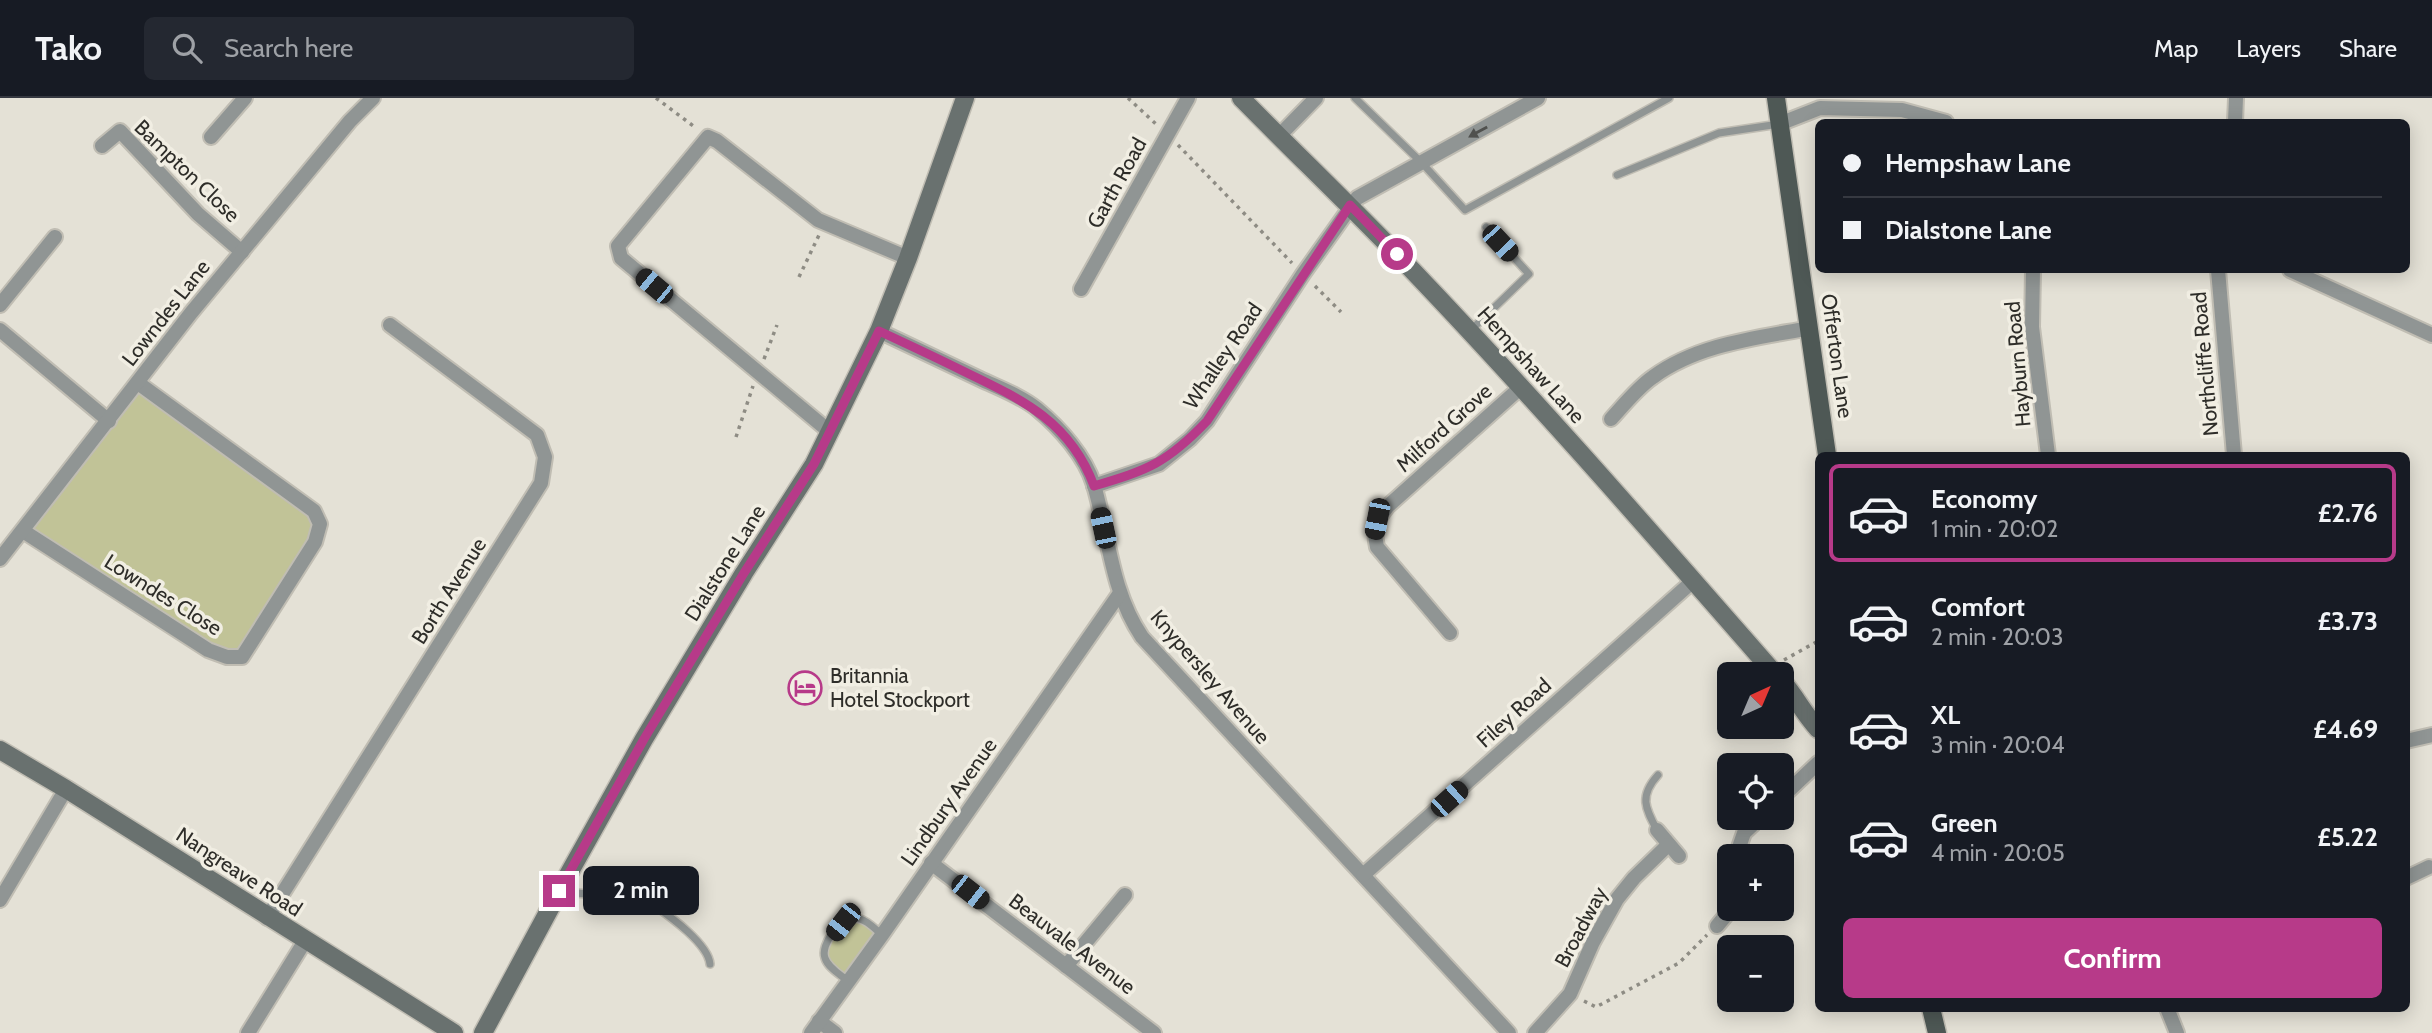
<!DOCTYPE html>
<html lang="en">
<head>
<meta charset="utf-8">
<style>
	:root { --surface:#171b24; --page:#242831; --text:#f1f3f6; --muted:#9ea1a6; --line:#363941; --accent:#b73a89 }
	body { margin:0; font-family:Cabin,sans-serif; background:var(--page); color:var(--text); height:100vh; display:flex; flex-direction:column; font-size:26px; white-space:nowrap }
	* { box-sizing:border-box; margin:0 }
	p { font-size:23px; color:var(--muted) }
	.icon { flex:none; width:38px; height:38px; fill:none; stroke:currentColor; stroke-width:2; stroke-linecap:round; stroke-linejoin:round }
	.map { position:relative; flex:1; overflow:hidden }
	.side { position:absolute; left:1815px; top:354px; width:595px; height:560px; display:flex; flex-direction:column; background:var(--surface); border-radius:10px; box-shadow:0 4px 18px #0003 }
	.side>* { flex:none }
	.guide { position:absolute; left:1815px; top:21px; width:595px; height:154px; border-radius:10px; box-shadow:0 4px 18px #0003; display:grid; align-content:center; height:154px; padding:0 28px; background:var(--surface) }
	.needle { width:46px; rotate:44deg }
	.buttons { position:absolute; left:1717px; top:564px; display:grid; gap:14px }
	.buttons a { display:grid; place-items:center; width:77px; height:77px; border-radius:10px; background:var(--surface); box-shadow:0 4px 18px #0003; font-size:35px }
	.end { position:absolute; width:32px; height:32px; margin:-16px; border:9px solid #b73a89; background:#fff; box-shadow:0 0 0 4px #fff }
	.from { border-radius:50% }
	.bubble { position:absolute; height:49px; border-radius:10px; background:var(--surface); box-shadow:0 4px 18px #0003; font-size:23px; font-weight:700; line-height:49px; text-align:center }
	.car { position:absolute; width:21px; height:42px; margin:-21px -10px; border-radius:9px; box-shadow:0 0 5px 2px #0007; background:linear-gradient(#222 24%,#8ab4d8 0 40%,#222 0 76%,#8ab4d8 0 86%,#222 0) }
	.guide b { display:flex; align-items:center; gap:24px; height:66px; font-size:26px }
	.guide b+b { border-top:2px solid var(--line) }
	.guide i { width:18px; height:18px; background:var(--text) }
	ul { padding:12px 0 0; list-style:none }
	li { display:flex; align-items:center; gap:21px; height:98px; margin:0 14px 10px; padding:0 14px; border:4px solid transparent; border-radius:10px }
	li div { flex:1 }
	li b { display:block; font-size:26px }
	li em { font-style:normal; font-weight:700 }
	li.active { border-color:var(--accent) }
	li>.icon { width:63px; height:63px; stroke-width:1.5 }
	.primary-button { display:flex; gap:14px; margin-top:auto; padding:14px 28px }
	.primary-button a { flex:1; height:80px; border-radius:10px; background:var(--accent); color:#fff; font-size:28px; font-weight:700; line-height:80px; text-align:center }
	header { display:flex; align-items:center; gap:42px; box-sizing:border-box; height:98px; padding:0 35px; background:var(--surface); border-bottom:2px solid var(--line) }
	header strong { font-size:33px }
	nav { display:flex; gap:38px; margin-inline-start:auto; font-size:24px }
	.search { width:490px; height:63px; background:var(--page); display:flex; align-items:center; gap:18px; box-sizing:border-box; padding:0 24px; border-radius:10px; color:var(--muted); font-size:26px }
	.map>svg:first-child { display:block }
	.green { fill:#c1c397 }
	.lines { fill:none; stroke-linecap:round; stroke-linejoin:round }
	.lane-casing { stroke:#c0bdb3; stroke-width:10 }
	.street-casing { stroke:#c0bdb3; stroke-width:18 }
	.secondary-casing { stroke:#c0bdb3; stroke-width:21 }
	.primary-casing { stroke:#c0bdb3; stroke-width:21 }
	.path { stroke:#8e8c84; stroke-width:3.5; stroke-dasharray:3.5 5; stroke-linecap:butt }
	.lane { stroke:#909594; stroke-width:7 }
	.street { stroke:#909594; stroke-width:14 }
	.secondary { stroke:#69716f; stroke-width:18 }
	.primary { stroke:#4e5855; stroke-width:18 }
	.oneway { fill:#50514e }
	.route { stroke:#b73a89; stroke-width:9 }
	.labels { text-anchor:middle; stroke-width:7; stroke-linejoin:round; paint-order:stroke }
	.street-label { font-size:21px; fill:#2e2d29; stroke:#f1eee3 }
	.poi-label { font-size:21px; fill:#2e2d29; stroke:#f1eee3; text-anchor:start }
</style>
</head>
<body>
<header>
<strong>Tako</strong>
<div class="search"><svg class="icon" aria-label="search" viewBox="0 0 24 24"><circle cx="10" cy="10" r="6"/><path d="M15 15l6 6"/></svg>Search here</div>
<nav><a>Map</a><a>Layers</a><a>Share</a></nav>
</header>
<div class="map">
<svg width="2432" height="935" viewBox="0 0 2432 935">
	<rect width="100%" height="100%" fill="#e4e1d6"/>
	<g class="green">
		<polygon points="138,285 320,426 242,559 227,559 23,433"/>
		<path d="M849 822 862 823 880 837 848 881 826 860C827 845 835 830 849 822Z"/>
	</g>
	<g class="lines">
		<defs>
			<g id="lane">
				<polyline points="1355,0 1422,65 1465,112 1669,0"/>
				<polyline points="1617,77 1719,35 1779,26"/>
				<polyline points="1470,233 1529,176 1486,129"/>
				<path d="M1657 732C1645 710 1639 698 1658 677"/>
				<path d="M560 793C587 798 625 795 650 804 668 817 708 845 710 866"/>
				<path d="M848 883C841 877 828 870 825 860 820 847 840 820 854 820 865 820 874 830 882 837"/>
			</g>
			<g id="street">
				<polyline points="2235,24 2236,0"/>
				<polyline points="1779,26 1820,10 1902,12 1946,24"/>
				<polyline points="1279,38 1316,0"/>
				<polyline points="211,39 245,0"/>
				<polyline points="102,48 120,33 198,116 242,154"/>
				<polyline points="2033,172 2032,229 2048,357"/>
				<polyline points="2218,172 2234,357"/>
				<polyline points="2290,172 2432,237"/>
				<polyline points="1081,191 1188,0"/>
				<polyline points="0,207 55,139"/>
				<polyline points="0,232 109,323"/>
				<path d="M879 233C913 249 947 265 980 281 999 290 1021 298 1037 311 1060 330 1085 358 1094 387 1109 439 1111 493 1142 539L1509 935"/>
				<path d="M1611 321C1624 307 1637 290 1653 279 1698 246 1757 240 1810 230"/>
				<polyline points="830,334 621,160 618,148 708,39 717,43 818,122 908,160"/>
				<polyline points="1094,388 1159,366 1190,341 1207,323 1303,176 1357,100 1538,0"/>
				<polyline points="23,433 208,552 227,559 242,559 315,444 320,426 314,413 138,285"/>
				<polyline points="0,461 191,215 350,23 373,0"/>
				<path d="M1450 535 1377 449C1373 431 1376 422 1388 408L1520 290"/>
				<polyline points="2406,643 2432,637"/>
				<polyline points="1782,699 1818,665"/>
				<polyline points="1657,732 1679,758"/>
				<polyline points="1736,758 1744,735 1761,719"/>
				<polyline points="931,765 1154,935"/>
				<polyline points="1363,777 1693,483"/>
				<polyline points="2406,780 2429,769"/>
				<polyline points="0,802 66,691"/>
				<polyline points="267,820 541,385 545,359 537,337 390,227"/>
				<polyline points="1717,828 1732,810"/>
				<polyline points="1066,868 1125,797"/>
				<polyline points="2167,910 2177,935"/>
				<polyline points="819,923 835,935"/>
				<polyline points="248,935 305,843"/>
				<polyline points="811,935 882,837 1120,495"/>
				<polyline points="1535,935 1570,896 1593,844 1617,801 1634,780 1668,747"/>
			</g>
			<g id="secondary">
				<path d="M1241 0C1298 58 1357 114 1413 173 1538 304 1656 440 1775 576"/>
				<path d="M1782 583C1796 599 1804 616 1818 631"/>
				<polyline points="0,652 66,691 454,935"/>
				<polyline points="483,935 568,777 644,641 744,475 814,366 879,233 908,160 965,0"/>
			</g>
			<g id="primary">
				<polyline points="1776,0 1827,357"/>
				<polyline points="1931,910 1937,935"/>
			</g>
		</defs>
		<use href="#lane" class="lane-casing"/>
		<use href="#street" class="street-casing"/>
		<use href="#secondary" class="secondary-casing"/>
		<use href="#primary" class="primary-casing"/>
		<g class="path">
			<polyline points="656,0 696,30"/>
			<polyline points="1128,0 1157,27"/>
			<polyline points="1178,47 1292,165"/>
			<polyline points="799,179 819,137"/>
			<polyline points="1315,188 1341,214"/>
			<polyline points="764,261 777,227"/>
			<polyline points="736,339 753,288"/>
			<polyline points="1784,562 1818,543"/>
			<polyline points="1584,903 1596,909 1679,865 1707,837"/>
		</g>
		<use href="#lane" class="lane"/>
		<use href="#street" class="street"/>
		<use href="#secondary" class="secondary"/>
		<use href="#primary" class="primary"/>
	</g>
	<defs><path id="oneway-solid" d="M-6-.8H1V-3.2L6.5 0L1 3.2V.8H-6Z" transform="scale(1.75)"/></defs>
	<use class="oneway" href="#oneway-solid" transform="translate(1478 34) rotate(151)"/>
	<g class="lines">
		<path class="route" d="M559 793 644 641 744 475 814 366 879 233C907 246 935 259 963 273 1021 301 1070 323 1094 388 1148 372 1167 365 1207 323L1350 107 1397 156"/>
	</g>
	<defs>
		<symbol id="hotel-ring" viewBox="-11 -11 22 22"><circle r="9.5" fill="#f1eee3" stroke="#b73a89" stroke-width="1.5"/><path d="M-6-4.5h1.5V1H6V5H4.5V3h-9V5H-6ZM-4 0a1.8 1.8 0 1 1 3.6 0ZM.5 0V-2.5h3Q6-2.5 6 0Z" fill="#b73a89"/></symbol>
	</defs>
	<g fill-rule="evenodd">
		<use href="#hotel-ring" x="786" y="571" width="38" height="38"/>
	</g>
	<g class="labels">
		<g class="street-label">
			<text transform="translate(187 73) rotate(44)" y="7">Bampton Close</text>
			<text transform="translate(1117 85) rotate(-61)" y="7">Garth Road</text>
			<text transform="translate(166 215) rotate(-52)" y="7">Lowndes Lane</text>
			<text transform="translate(1223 258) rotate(-56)" y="7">Whalley Road</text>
			<text transform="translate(1837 258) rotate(82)" y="7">Offerton Lane</text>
			<text transform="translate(2018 266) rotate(-95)" y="7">Hayburn Road</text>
			<text transform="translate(2205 266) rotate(-95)" y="7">Northcliffe Road</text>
			<text transform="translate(1531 267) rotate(48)" y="7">Hempshaw Lane</text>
			<text transform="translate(1444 330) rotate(-42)" y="7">Milford Grove</text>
			<text transform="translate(725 465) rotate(-58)" y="7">Dialstone Lane</text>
			<text transform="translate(449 493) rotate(-58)" y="7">Borth Avenue</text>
			<text transform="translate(163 497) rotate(32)" y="7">Lowndes Close</text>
			<text transform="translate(1210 579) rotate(49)" y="7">Knypersley Avenue</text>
			<text transform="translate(1514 615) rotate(-42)" y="7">Filey Road</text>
			<text transform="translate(949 704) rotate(-55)" y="7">Lindbury Avenue</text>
			<text transform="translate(239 774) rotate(33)" y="7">Nangreave Road</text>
			<text transform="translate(1581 829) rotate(-62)" y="7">Broadway</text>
			<text transform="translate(1072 846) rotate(37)" y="7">Beauvale Avenue</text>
		</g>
		<g class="poi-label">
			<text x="830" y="585">Britannia<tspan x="830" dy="24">Hotel Stockport</tspan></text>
		</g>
	</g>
</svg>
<div class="buttons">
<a><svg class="needle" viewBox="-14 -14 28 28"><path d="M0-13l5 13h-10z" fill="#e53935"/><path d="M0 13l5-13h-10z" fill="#9ea1a6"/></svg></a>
<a><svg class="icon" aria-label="locate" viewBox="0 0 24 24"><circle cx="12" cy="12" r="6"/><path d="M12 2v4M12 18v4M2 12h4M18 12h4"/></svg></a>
<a>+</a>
<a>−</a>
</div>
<i class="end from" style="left:1397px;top:156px"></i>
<i class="end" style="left:559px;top:793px"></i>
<div class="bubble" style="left:583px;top:768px;width:116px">2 min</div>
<i class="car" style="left:1500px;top:145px;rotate:137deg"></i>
<i class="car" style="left:654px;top:188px;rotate:310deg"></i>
<i class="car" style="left:1377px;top:421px;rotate:191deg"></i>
<i class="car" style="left:1103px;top:430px;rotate:348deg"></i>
<i class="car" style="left:1449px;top:701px;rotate:48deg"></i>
<i class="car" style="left:970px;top:794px;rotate:128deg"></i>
<i class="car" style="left:843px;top:824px;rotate:218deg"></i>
<div class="guide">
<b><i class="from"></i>Hempshaw Lane</b>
<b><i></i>Dialstone Lane</b>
</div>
<section class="side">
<ul>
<li class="active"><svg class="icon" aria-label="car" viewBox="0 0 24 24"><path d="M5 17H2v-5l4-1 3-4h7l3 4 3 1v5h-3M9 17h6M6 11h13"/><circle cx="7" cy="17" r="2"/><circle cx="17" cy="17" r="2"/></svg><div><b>Economy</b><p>1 min · 20:02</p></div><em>£2.76</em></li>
<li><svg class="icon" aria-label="car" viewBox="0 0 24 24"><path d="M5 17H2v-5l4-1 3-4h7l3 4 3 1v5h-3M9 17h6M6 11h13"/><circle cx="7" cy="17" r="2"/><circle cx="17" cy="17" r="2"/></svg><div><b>Comfort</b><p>2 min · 20:03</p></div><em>£3.73</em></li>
<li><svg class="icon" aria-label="car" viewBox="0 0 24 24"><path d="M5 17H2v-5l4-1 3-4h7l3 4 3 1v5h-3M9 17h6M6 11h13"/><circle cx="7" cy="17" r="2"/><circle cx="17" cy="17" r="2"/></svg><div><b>XL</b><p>3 min · 20:04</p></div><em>£4.69</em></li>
<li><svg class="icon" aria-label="car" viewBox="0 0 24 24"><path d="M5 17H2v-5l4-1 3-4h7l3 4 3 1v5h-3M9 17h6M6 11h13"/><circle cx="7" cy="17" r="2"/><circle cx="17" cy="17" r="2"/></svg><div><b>Green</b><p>4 min · 20:05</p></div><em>£5.22</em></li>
</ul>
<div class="primary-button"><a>Confirm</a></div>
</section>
</div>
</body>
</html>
